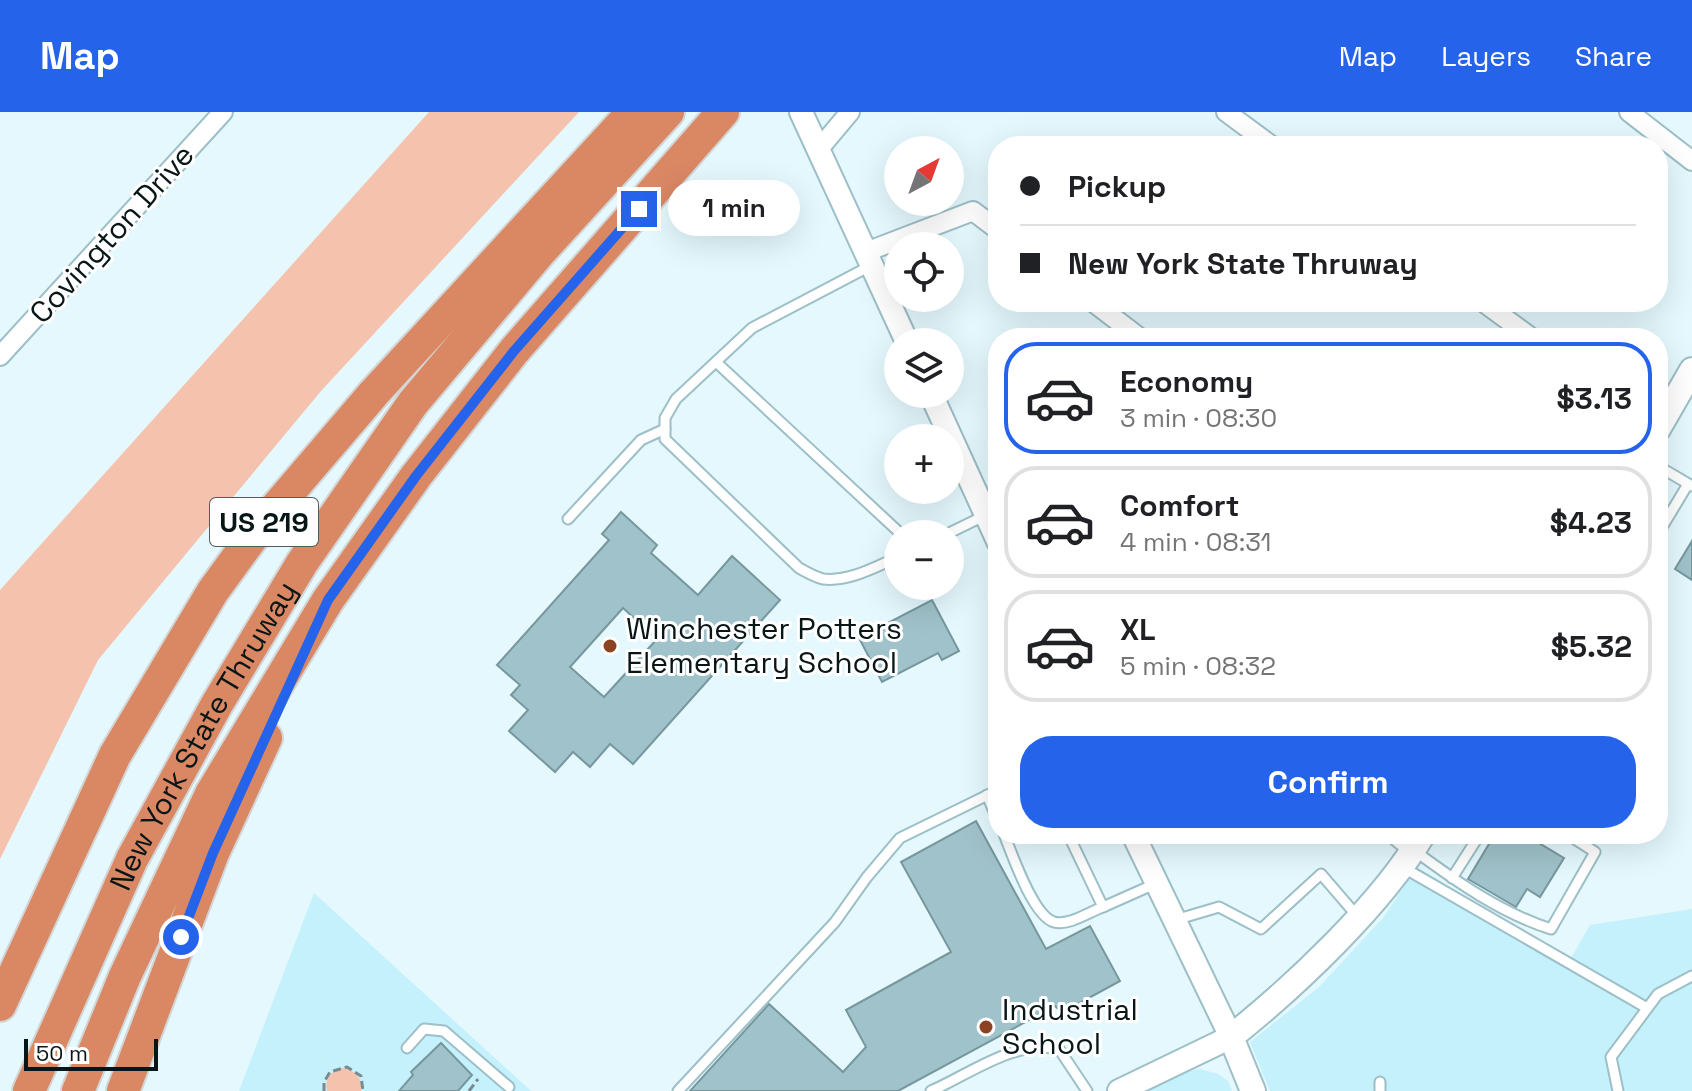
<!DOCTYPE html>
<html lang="en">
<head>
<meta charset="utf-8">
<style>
	:root { --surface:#fff; --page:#f2f2f2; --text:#202124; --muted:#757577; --line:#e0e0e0; --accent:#2563eb }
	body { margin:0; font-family:"Space Grotesk",sans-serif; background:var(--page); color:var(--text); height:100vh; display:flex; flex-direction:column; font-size:30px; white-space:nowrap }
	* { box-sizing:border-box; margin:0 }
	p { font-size:26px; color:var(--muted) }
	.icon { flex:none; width:44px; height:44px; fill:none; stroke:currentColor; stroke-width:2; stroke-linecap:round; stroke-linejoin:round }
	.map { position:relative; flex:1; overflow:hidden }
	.sheet { position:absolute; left:988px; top:216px; width:680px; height:516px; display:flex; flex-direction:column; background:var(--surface); border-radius:32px; box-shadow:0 8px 32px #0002 }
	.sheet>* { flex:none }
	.hud { position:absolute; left:988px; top:24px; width:680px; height:176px; border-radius:32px; box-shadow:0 8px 32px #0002; display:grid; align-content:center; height:176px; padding:0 32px; background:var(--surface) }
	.needle { width:52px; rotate:41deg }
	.buttons { position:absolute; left:884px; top:24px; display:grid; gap:16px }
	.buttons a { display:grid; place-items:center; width:80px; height:80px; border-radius:50%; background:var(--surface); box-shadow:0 8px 32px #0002; font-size:40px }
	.scale { position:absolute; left:24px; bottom:20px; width:134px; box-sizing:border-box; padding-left:8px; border:4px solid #091618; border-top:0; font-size:22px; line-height:28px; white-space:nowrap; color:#091618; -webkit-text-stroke:6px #fff; paint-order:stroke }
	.end { position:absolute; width:36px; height:36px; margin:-18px; border:10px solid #2563eb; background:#fff; box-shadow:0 0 0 4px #fff }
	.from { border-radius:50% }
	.bubble { position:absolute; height:56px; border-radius:28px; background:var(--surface); box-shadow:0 8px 32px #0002; font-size:26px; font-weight:700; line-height:56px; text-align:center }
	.hud b { display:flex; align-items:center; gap:28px; height:76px; font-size:30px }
	.hud b+b { border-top:2px solid var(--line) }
	.hud i { width:20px; height:20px; background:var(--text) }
	ul { padding:14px 0 0; list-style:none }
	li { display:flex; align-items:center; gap:24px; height:112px; margin:0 16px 12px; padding:0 16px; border:4px solid var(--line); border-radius:32px }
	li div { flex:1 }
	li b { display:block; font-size:30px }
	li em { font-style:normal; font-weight:700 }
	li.current { border-color:var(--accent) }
	li>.icon { width:72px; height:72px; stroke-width:1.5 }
	.cta { display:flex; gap:16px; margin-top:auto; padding:16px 32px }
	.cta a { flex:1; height:92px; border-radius:32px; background:var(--accent); color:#fff; font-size:32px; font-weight:700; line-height:92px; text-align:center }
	header { display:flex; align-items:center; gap:48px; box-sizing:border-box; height:112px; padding:0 40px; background:var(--accent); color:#fff }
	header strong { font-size:38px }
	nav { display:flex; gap:44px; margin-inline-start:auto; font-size:28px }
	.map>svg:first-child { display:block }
	.built { fill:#c4f1fb }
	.green { fill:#f4c2ad }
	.building { fill:#a0c2ca; stroke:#76979e; stroke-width:2; fill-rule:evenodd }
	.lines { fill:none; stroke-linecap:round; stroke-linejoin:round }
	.service-casing { stroke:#9dbfc7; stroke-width:13 }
	.minor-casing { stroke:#9dbfc7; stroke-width:22 }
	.tertiary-casing { stroke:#9dbfc7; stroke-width:26 }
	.secondary-casing { stroke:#9dbfc7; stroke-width:28 }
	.motorway-casing { stroke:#d3d5d5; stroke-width:36 }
	.path { stroke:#7a8a8e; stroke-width:3; stroke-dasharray:8 4; stroke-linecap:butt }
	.service { stroke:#fff; stroke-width:9 }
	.minor { stroke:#fff; stroke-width:18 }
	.tertiary { stroke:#fff; stroke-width:22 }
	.secondary { stroke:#fff; stroke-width:24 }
	.motorway { stroke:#da8764; stroke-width:32 }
	.route { stroke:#2563eb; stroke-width:10 }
	.poi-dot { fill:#8b4322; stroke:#fff; stroke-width:3 }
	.labels { text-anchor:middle; stroke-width:6; stroke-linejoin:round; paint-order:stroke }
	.shield { fill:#fff; stroke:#535c5d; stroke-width:2 }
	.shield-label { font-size:28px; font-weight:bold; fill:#091618 }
	.street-label { font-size:30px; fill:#091618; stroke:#fff }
	.poi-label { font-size:30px; fill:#091618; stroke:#fff; text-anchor:start }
</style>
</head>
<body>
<header>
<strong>Map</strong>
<nav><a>Map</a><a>Layers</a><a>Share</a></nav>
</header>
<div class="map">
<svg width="1692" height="979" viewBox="0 0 1692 979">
	<rect width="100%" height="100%" fill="#e4f8fd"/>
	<g class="built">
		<polygon points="1417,755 1570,848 1590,813 1692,797 1692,979 1270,979 1250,930 1319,875 1383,806"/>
		<polygon points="314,781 531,979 239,979"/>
		<polygon points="1200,957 1218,962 1228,969 1232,979 1145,979 1185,960"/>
	</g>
	<g class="green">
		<polygon points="429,0 579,0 321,279 98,548 0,747 0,478"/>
		<path d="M344 956C356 959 363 967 361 979H327C324 966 332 958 344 956Z"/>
	</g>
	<g class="building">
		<path d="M621 400 657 433 651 441 698 483 732 444 780 488 633 652 610 632 590 655 573 640 555 660 509 619 528 598 511 583 520 573 497 553 609 428 602 422ZM623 496 657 527 604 585 570 555Z"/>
		<polygon points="1692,429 1692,468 1675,457"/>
		<polygon points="932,488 959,539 942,548 938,541 882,570 859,526"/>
		<polygon points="976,709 1046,837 1090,814 1120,869 1072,895 1065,903 1055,894 898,979 690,979 769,892 843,960 866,935 846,898 951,840 901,750"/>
		<polygon points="1495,722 1524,722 1564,746 1540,785 1527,777 1516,795 1468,767"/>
		<polygon points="441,931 472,963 458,979 399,979 413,963 411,960"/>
	</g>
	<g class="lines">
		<defs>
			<g id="service">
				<path d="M872 153 752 216 676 287 665 306V327L799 456C806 460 815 465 823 467 849 470 875 455 898 445"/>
				<polyline points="716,250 901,422"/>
				<polyline points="1658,354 1692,374"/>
				<polyline points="568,407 641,328 665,317"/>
				<polyline points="947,422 986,403"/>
				<polyline points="1658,422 1688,372"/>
				<polyline points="987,683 998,709"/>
				<path d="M1004 722C1012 742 1033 804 1054 810 1069 814 1089 800 1103 795"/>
				<polyline points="1068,722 1103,795 1157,771"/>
				<path d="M1415 739C1457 770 1501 801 1551 817L1595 740 1567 722"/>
				<polyline points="1404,756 1647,896"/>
				<polyline points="1452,766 1480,722"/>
				<polyline points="1175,808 1219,795 1261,817 1321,762 1358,805"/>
				<polyline points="407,936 424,917 444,919 509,975"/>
				<polyline points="678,979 835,810 867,765 900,726 998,678"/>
				<path d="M931 979C970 962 1015 927 1059 937L1087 979"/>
				<polyline points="1380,979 1380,970"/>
				<polyline points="1618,979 1611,945 1658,882 1692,864"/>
			</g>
			<g id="minor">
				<polyline points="1226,0 1272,34"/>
				<polyline points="1629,0 1692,49"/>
				<polyline points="819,37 850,0"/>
				<polyline points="866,140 973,99 998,118"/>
				<polyline points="1093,190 1140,226"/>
				<polyline points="1483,190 1532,226"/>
				<polyline points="0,244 223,0"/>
				<polyline points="1394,722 1414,738"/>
			</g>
			<g id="tertiary">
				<polyline points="801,0 907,230"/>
				<polyline points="931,282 998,429"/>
				<polyline points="1119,979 1231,925 1133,722"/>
			</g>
			<g id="secondary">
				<polyline points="1658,317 1692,258"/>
				<path d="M1253 979 1231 925C1294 875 1383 791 1423 722"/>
			</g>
			<g id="motorway">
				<polyline points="0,893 115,643 213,479 262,412 374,281 633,0"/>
				<path id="s1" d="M29 979 132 747 217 592 302 451 413 291 540 140 668 0"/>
				<polyline points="78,979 125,864 211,682 328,488 416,364 514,239 723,0"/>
				<polyline points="123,979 213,741 266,626"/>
			</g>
		</defs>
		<use href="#service" class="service-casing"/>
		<use href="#minor" class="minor-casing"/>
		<use href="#tertiary" class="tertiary-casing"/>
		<use href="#secondary" class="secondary-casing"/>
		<use href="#motorway" class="motorway-casing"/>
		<g class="path">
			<polyline points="324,979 324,970 330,960 347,955 361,964 363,979"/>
			<polyline points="469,979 478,967"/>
		</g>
		<use href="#service" class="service"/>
		<use href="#minor" class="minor"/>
		<use href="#tertiary" class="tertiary"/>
		<use href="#secondary" class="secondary"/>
		<use href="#motorway" class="motorway"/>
	</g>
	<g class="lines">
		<polyline class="route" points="181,825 213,741 328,488 416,364 514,239 639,97"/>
	</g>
	<g class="poi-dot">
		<circle cx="610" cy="534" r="8"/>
		<circle cx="986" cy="915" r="8"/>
	</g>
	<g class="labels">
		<rect class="shield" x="210" y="386" width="108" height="48" rx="6"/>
		<g class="shield-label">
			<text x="264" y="420">US 219</text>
		</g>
		<g class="street-label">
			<text transform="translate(112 122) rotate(-48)" y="10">Covington Drive</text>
			<text dy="10" stroke="none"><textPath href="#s1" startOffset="396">New York State Thruway</textPath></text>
		</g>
		<g class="poi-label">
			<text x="626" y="527">Winchester Potters<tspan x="626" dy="34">Elementary School</tspan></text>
			<text x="1002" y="908">Industrial<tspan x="1002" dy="34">School</tspan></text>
		</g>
	</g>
</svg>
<div class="buttons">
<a><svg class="needle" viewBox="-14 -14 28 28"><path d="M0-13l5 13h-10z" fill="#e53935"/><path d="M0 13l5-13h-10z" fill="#757577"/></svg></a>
<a><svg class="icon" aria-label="locate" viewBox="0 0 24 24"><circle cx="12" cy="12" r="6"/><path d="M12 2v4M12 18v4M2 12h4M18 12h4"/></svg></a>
<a><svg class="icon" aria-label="layers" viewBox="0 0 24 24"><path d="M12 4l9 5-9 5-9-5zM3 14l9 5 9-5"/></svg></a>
<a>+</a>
<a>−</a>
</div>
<div class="scale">50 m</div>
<i class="end from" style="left:181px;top:825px"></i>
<i class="end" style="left:639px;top:97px"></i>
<div class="bubble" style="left:668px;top:68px;width:132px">1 min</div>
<div class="hud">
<b><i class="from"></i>Pickup</b>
<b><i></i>New York State Thruway</b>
</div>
<section class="sheet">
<ul>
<li class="current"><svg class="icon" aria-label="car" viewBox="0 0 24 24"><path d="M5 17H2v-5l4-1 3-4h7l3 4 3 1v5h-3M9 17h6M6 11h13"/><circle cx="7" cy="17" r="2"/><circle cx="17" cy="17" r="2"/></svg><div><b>Economy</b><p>3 min · 08:30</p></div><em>$3.13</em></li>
<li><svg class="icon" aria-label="car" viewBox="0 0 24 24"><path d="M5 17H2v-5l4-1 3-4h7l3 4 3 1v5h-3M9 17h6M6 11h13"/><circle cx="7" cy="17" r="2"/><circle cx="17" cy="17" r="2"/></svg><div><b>Comfort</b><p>4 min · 08:31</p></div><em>$4.23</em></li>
<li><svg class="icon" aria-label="car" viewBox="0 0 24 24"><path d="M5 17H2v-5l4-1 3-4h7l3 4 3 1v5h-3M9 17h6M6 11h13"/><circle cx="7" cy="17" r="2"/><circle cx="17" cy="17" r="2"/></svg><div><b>XL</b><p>5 min · 08:32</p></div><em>$5.32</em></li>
</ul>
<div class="cta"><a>Confirm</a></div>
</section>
</div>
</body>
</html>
